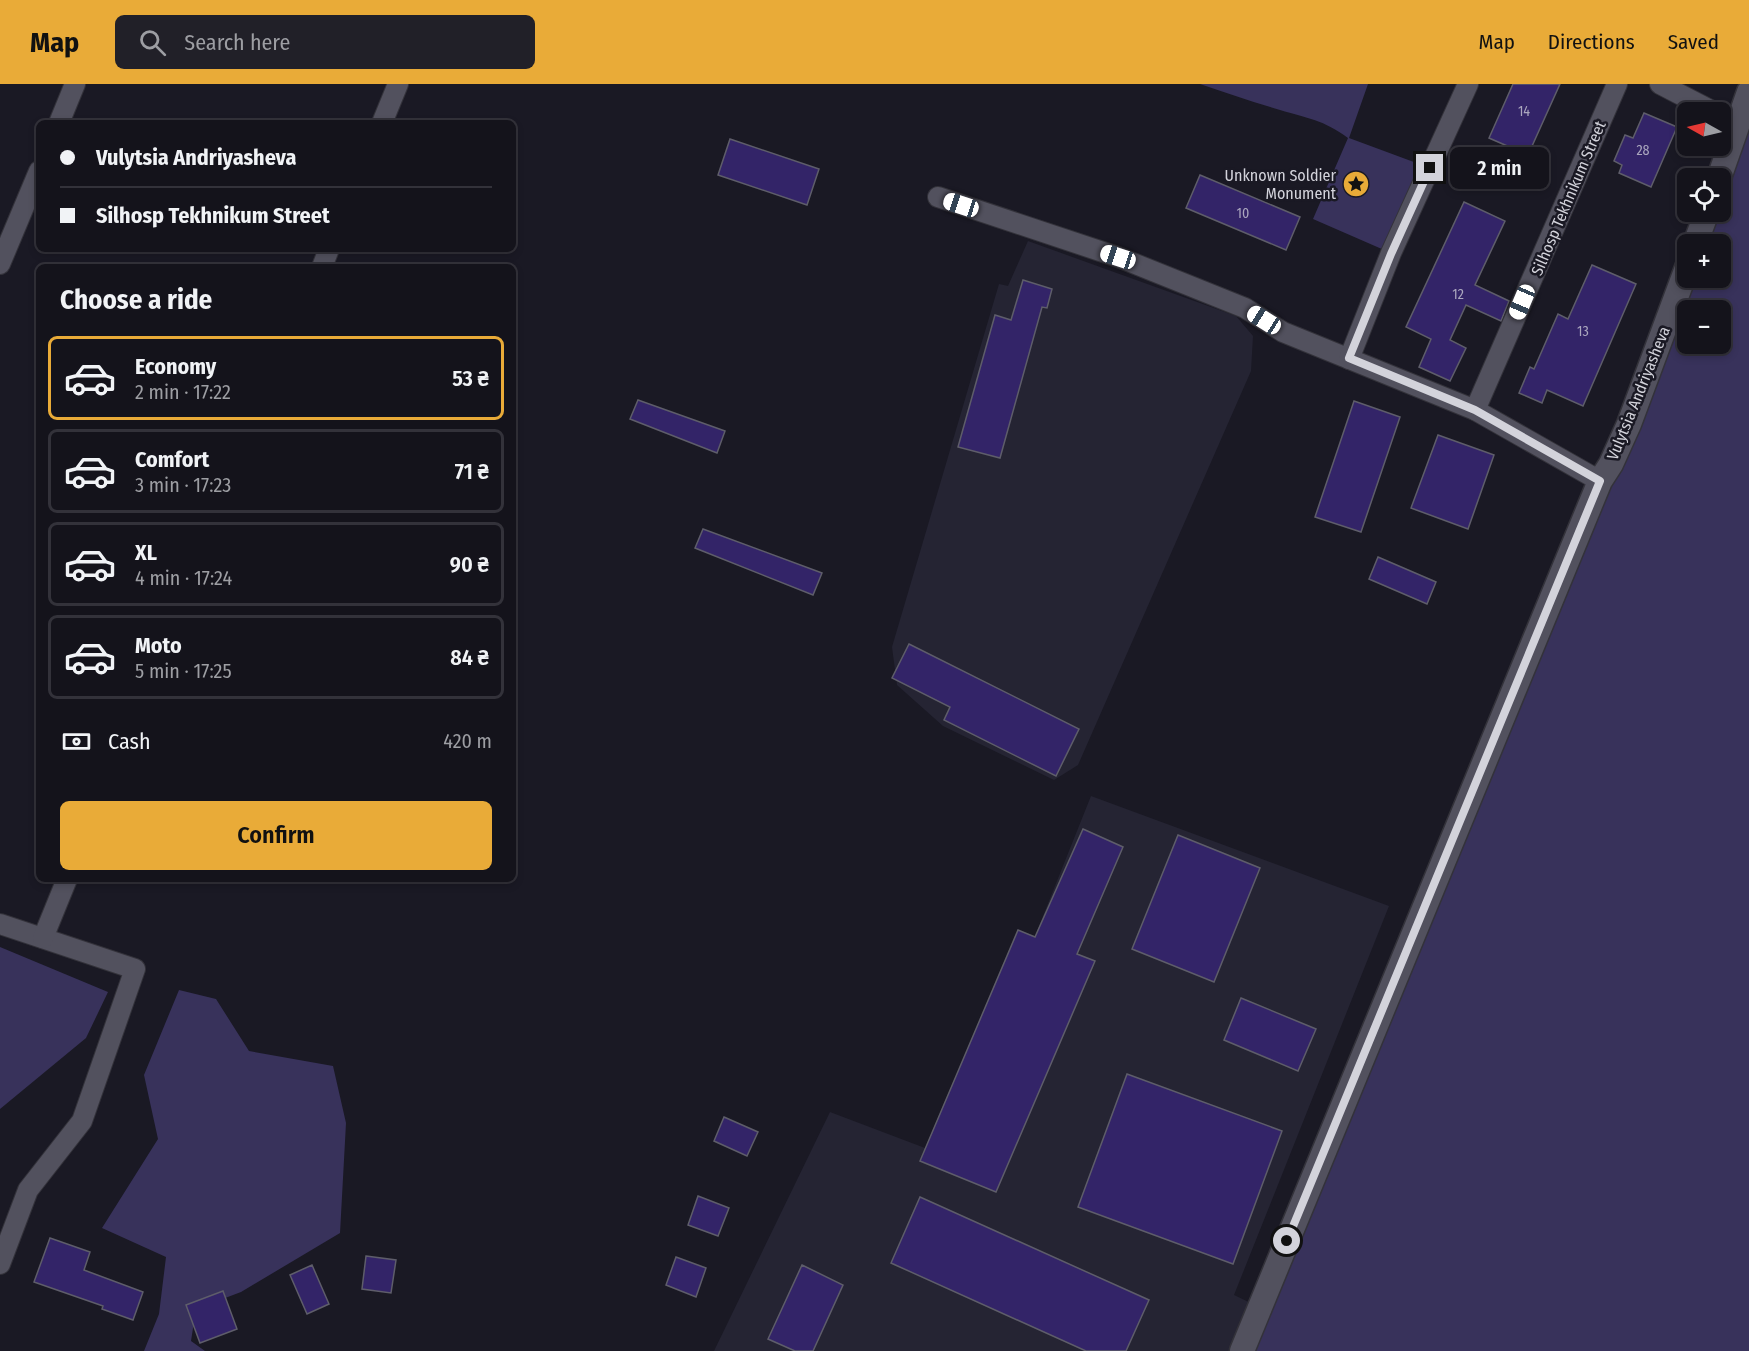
<!DOCTYPE html>
<html lang="en">
<head>
<meta charset="utf-8">
<style>
	:root { --surface:#14131b; --page:#212028; --text:#f1f3f6; --muted:#9d9ea3; --line:#33323a; --accent:#e9ab38 }
	body { margin:0; font-family:"Fira Sans Condensed",sans-serif; background:var(--page); color:var(--text); height:100vh; display:flex; flex-direction:column; font-size:22px; white-space:nowrap }
	* { box-sizing:border-box; margin:0 }
	p { font-size:20px; color:var(--muted) }
	.icon { flex:none; width:33px; height:33px; fill:none; stroke:currentColor; stroke-width:2; stroke-linecap:round; stroke-linejoin:round }
	.map { position:relative; flex:1; overflow:hidden }
	.side { position:absolute; left:36px; top:180px; width:480px; height:618px; display:flex; flex-direction:column; background:var(--surface); border-radius:9px; box-shadow:0 3px 9px #0003,0 0 0 2px var(--line) }
	.side>* { flex:none }
	.top-card { position:absolute; left:36px; top:36px; width:480px; height:132px; border-radius:9px; box-shadow:0 3px 9px #0003,0 0 0 2px var(--line); display:grid; align-content:center; height:132px; padding:0 24px; background:var(--surface) }
	.needle { width:39px; rotate:278deg }
	.tools { position:absolute; left:1677px; top:18px; display:grid; gap:12px }
	.tools a { display:grid; place-items:center; width:54px; height:54px; border-radius:9px; background:var(--surface); box-shadow:0 3px 9px #0003,0 0 0 2px var(--line); font-size:30px }
	.end { position:absolute; width:27px; height:27px; margin:-14px; border:8px solid #d3d3db; background:#111; box-shadow:0 0 0 3px #111 }
	.from { border-radius:50% }
	.bubble { position:absolute; height:42px; border-radius:9px; background:var(--surface); box-shadow:0 3px 9px #0003,0 0 0 2px var(--line); font-size:20px; font-weight:600; line-height:42px; text-align:center }
	.car { position:absolute; width:18px; height:36px; margin:-18px -9px; border-radius:8px; box-shadow:0 0 4px 2px #0007; background:linear-gradient(#fff 24%,#345 0 40%,#fff 0 76%,#345 0 86%,#fff 0) }
	.top-card b { display:flex; align-items:center; gap:21px; height:57px; font-size:22px }
	.top-card b+b { border-top:2px solid var(--line) }
	.top-card i { width:15px; height:15px; background:var(--text) }
	ul { padding:0; list-style:none }
	li { display:flex; align-items:center; gap:18px; height:84px; margin:0 12px 9px; padding:0 12px; border:3px solid var(--line); border-radius:9px }
	li div { flex:1 }
	li b { display:block; font-size:22px }
	li em { font-style:normal; font-weight:600 }
	li.selected { border-color:var(--accent) }
	li>.icon { width:54px; height:54px; stroke-width:1.5 }
	h2 { padding:0 24px; font-size:27px; line-height:72px }
	.pay { display:flex; align-items:center; gap:15px; height:66px; padding:0 24px; font-size:22px }
	.pay p { margin-inline-start:auto }
	.primary-button { display:flex; gap:12px; margin-top:auto; padding:12px 24px }
	.primary-button a { flex:1; height:69px; border-radius:9px; background:var(--accent); color:#111; font-size:24px; font-weight:600; line-height:69px; text-align:center }
	header { display:flex; align-items:center; gap:36px; box-sizing:border-box; height:84px; padding:0 30px; background:var(--accent); color:#111 }
	header strong { font-size:28px }
	nav { display:flex; gap:33px; margin-inline-start:auto; font-size:21px }
	.search { width:420px; height:54px; background:var(--page); display:flex; align-items:center; gap:15px; box-sizing:border-box; padding:0 21px; border-radius:9px; color:var(--muted); font-size:22px }
	.map>svg:first-child { display:block }
	.built { fill:#252433 }
	.green { fill:#38325b; fill-rule:evenodd }
	.building { fill:#332468; stroke:#5e5d6a; stroke-width:1.5 }
	.lines { fill:none; stroke-linecap:round; stroke-linejoin:round }
	.minor-casing { stroke:#33323a; stroke-width:22 }
	.tertiary-casing { stroke:#33323a; stroke-width:27 }
	.minor { stroke:#52515e; stroke-width:20 }
	.tertiary { stroke:#52515e; stroke-width:24 }
	.route { stroke:#d3d3db; stroke-width:8 }
	.labels { text-anchor:middle; stroke-width:5; stroke-linejoin:round; paint-order:stroke }
	.number-label { font-size:14px; fill:#aba7be }
	.poi-label { font-size:16px; fill:#d3d3db; stroke:#1a1924; text-anchor:end }
	.street-label { font-size:16px; fill:#d3d3db; stroke:#1a1924 }
</style>
</head>
<body>
<header>
<strong>Map</strong>
<div class="search"><svg class="icon" aria-label="search" viewBox="0 0 24 24"><circle cx="10" cy="10" r="6"/><path d="M15 15l6 6"/></svg>Search here</div>
<nav><a>Map</a><a>Directions</a><a>Saved</a></nav>
</header>
<div class="map">
<svg width="1749" height="1267" viewBox="0 0 1749 1267">
	<rect width="100%" height="100%" fill="#1a1924"/>
	<g class="built">
		<polygon points="1028,157 1236,232 1253,252 1251,287 1078,681 1054,696 943,642 897,601 892,563 999,200 1008,202"/>
		<polygon points="1091,712 1389,822 1234,1211 1259,1223 1241,1267 714,1267 830,1028 925,1064 1018,846 1035,852"/>
	</g>
	<g class="green">
		<path d="M1200 0H1368L1349 54 1430 84 1391 169 1313 135 1348 54C1324 36 1307 34 1280 26 1253 18 1226 9 1200 0Z"/>
		<path d="M1749 8V1267H1243L1688 194H1720V160H1694L1706 128H1720V94ZM1688 226H1720V260H1688Z"/>
		<polygon points="0,863 108,908 86,954 0,1025"/>
		<polygon points="179,906 216,915 249,967 333,982 346,1039 340,1149 241,1208 196,1225 191,1257 205,1267 144,1267 159,1230 166,1173 102,1144 158,1055 144,991"/>
	</g>
	<g class="building">
		<polygon points="1513,0 1560,0 1528,71 1489,54"/>
		<polygon points="1644,29 1677,43 1651,103 1619,89 1622,81 1614,77 1625,51 1633,54"/>
		<polygon points="730,55 819,85 807,121 718,91"/>
		<polygon points="1200,91 1300,133 1286,166 1186,124"/>
		<polygon points="1464,118 1505,137 1475,201 1509,217 1501,237 1466,221 1450,256 1466,264 1450,297 1419,283 1431,255 1406,243"/>
		<polygon points="1592,181 1636,200 1583,322 1547,306 1542,319 1519,309 1530,283 1534,285 1558,230 1568,235"/>
		<polygon points="1023,196 1052,205 1047,224 1042,223 1000,374 958,363 995,231 1011,236"/>
		<polygon points="638,316 725,347 717,369 630,335"/>
		<polygon points="1354,317 1400,333 1361,448 1315,433"/>
		<polygon points="1438,351 1494,371 1468,445 1411,424"/>
		<polygon points="703,445 822,489 813,511 695,464"/>
		<polygon points="1378,473 1436,498 1427,520 1369,495"/>
		<polygon points="909,560 1079,645 1056,692 944,636 950,623 892,594"/>
		<polygon points="1083,745 1123,763 1077,870 1095,877 996,1108 920,1077 1018,846 1035,853"/>
		<polygon points="1178,751 1260,784 1214,898 1132,865"/>
		<polygon points="1241,914 1316,945 1298,987 1224,956"/>
		<polygon points="1127,990 1282,1047 1233,1180 1078,1123"/>
		<polygon points="724,1033 758,1048 747,1072 714,1057"/>
		<polygon points="698,1112 729,1124 718,1152 688,1141"/>
		<polygon points="920,1113 1149,1216 1126,1267 1086,1267 891,1179"/>
		<polygon points="50,1154 90,1168 84,1186 143,1208 133,1236 102,1225 103,1222 34,1198"/>
		<polygon points="366,1172 396,1176 391,1209 362,1205"/>
		<polygon points="676,1173 706,1184 696,1213 666,1201"/>
		<polygon points="312,1181 329,1220 307,1230 290,1191"/>
		<polygon points="802,1181 843,1201 813,1267 795,1267 768,1255"/>
		<polygon points="223,1207 237,1245 200,1259 186,1221"/>
	</g>
	<g class="lines">
		<defs>
			<g id="minor">
				<polyline points="1660,0 1714,28"/>
				<polyline points="59,39 75,0"/>
				<polyline points="382,39 398,0"/>
				<polyline points="938,113 1118,173 1245,224 1283,248 1475,326 1600,397"/>
				<polyline points="0,180 39,87"/>
				<polyline points="322,183 329,165"/>
				<polyline points="1349,275 1391,169 1468,0"/>
				<polyline points="1475,326 1617,0"/>
				<polyline points="0,840 135,885 82,1037 28,1106 0,1180"/>
				<polyline points="43,854 67,795"/>
			</g>
			<g id="tertiary">
				<polyline points="1719,94 1749,8"/>
				<polyline points="1695,160 1707,128"/>
				<polyline points="1242,1267 1600,397 1611,380 1629,340 1688,181"/>
			</g>
		</defs>
		<use href="#minor" class="minor-casing"/>
		<use href="#tertiary" class="tertiary-casing"/>
		<use href="#minor" class="minor"/>
		<use href="#tertiary" class="tertiary"/>
	</g>
	<g class="lines">
		<polyline class="route" points="1287,1157 1600,397 1475,326 1349,274 1391,170 1430,84"/>
	</g>
	<defs>
		<symbol id="sight-disc" viewBox="-11 -11 22 22"><circle r="9.5" fill="#e9ab38" stroke="#1a1924"/><path d="M0-6L1.8-2.2L6-1.7L2.9 1.2L3.7 5.4L0 3.3L-3.7 5.4L-2.9 1.2L-6-1.7L-1.8-2.2Z" fill="#111"/></symbol>
	</defs>
	<g fill-rule="evenodd">
		<use href="#sight-disc" x="1341" y="85" width="30" height="30"/>
	</g>
	<g class="labels">
		<g class="number-label">
			<text x="1524" y="32">14</text>
			<text x="1643" y="71">28</text>
			<text x="1243" y="134">10</text>
			<text x="1458" y="215">12</text>
			<text x="1583" y="252">13</text>
		</g>
		<g class="poi-label">
			<text x="1336" y="97">Unknown Soldier<tspan x="1336" dy="18">Monument</tspan></text>
		</g>
		<g class="street-label">
			<text transform="translate(1568 114) rotate(-67)" y="6">Silhosp Tekhnikum Street</text>
			<text transform="translate(1638 309) rotate(-68)" y="6">Vulytsia Andriyasheva</text>
		</g>
	</g>
</svg>
<div class="tools">
<a><svg class="needle" viewBox="-14 -14 28 28"><path d="M0-13l5 13h-10z" fill="#e53935"/><path d="M0 13l5-13h-10z" fill="#9d9ea3"/></svg></a>
<a><svg class="icon" aria-label="locate" viewBox="0 0 24 24"><circle cx="12" cy="12" r="6"/><path d="M12 2v4M12 18v4M2 12h4M18 12h4"/></svg></a>
<a>+</a>
<a>−</a>
</div>
<i class="end from" style="left:1287px;top:1157px"></i>
<i class="end" style="left:1430px;top:84px"></i>
<div class="bubble" style="left:1450px;top:63px;width:99px">2 min</div>
<i class="car" style="left:961px;top:121px;rotate:288deg"></i>
<i class="car" style="left:1118px;top:173px;rotate:288deg"></i>
<i class="car" style="left:1522px;top:218px;rotate:203deg"></i>
<i class="car" style="left:1264px;top:236px;rotate:302deg"></i>
<div class="top-card">
<b><i class="from"></i>Vulytsia Andriyasheva</b>
<b><i></i>Silhosp Tekhnikum Street</b>
</div>
<section class="side">
<h2>Choose a ride</h2>
<ul>
<li class="selected"><svg class="icon" aria-label="car" viewBox="0 0 24 24"><path d="M5 17H2v-5l4-1 3-4h7l3 4 3 1v5h-3M9 17h6M6 11h13"/><circle cx="7" cy="17" r="2"/><circle cx="17" cy="17" r="2"/></svg><div><b>Economy</b><p>2 min · 17:22</p></div><em>53 ₴</em></li>
<li><svg class="icon" aria-label="car" viewBox="0 0 24 24"><path d="M5 17H2v-5l4-1 3-4h7l3 4 3 1v5h-3M9 17h6M6 11h13"/><circle cx="7" cy="17" r="2"/><circle cx="17" cy="17" r="2"/></svg><div><b>Comfort</b><p>3 min · 17:23</p></div><em>71 ₴</em></li>
<li><svg class="icon" aria-label="car" viewBox="0 0 24 24"><path d="M5 17H2v-5l4-1 3-4h7l3 4 3 1v5h-3M9 17h6M6 11h13"/><circle cx="7" cy="17" r="2"/><circle cx="17" cy="17" r="2"/></svg><div><b>XL</b><p>4 min · 17:24</p></div><em>90 ₴</em></li>
<li><svg class="icon" aria-label="car" viewBox="0 0 24 24"><path d="M5 17H2v-5l4-1 3-4h7l3 4 3 1v5h-3M9 17h6M6 11h13"/><circle cx="7" cy="17" r="2"/><circle cx="17" cy="17" r="2"/></svg><div><b>Moto</b><p>5 min · 17:25</p></div><em>84 ₴</em></li>
</ul>
<div class="pay"><svg class="icon" aria-label="cash" viewBox="0 0 24 24"><path d="M3 7h18v10H3z"/><circle cx="12" cy="12" r="2"/></svg>Cash<p>420 m</p></div>
<div class="primary-button"><a>Confirm</a></div>
</section>
</div>
</body>
</html>
